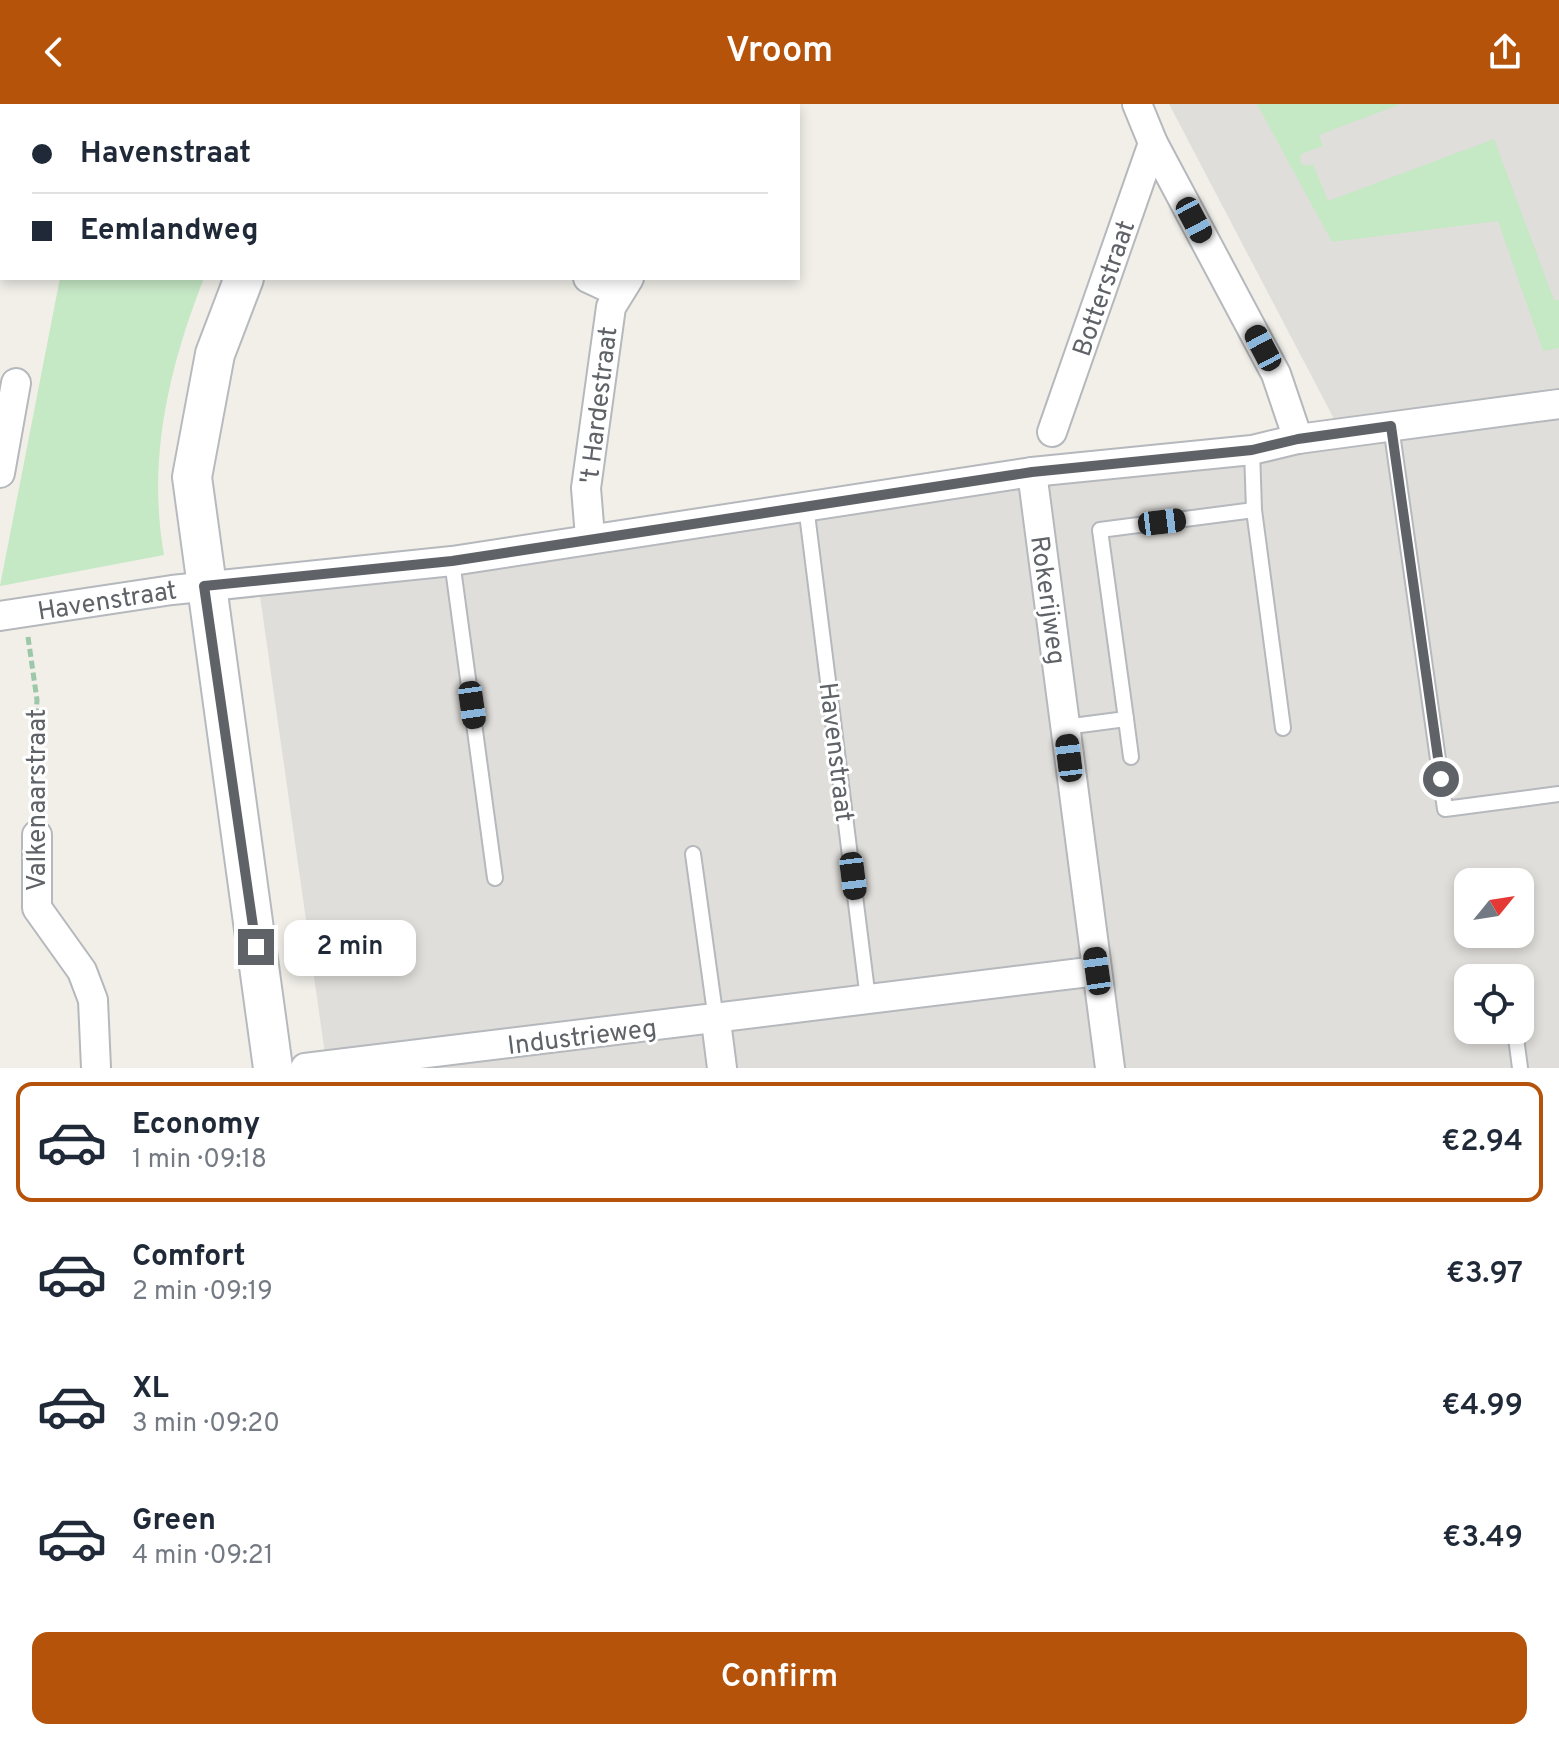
<!DOCTYPE html>
<html lang="en">
<head>
<meta charset="utf-8">
<style>
	:root { --surface:#fff; --page:#f2f2f3; --text:#1f2937; --muted:#747a83; --line:#e0e1e3; --accent:#b45309 }
	body { margin:0; font-family:Overpass,sans-serif; background:var(--page); color:var(--text); height:100vh; display:flex; flex-direction:column; font-size:30px; white-space:nowrap }
	* { box-sizing:border-box; margin:0 }
	p { font-size:26px; color:var(--muted) }
	.icon { flex:none; width:44px; height:44px; fill:none; stroke:currentColor; stroke-width:2; stroke-linecap:round; stroke-linejoin:round }
	.map { position:relative; height:964px; overflow:hidden }
	.details { display:flex; flex-direction:column; background:var(--surface); flex:1 }
	.details>* { flex:none }
	.guide { position:absolute; left:0px; top:0px; width:800px; height:176px; box-shadow:0 4px 12px #0003; display:grid; align-content:center; height:176px; padding:0 32px; background:var(--surface) }
	.needle { width:52px; rotate:60deg }
	.buttons { position:absolute; left:1454px; top:764px; display:grid; gap:16px }
	.buttons a { display:grid; place-items:center; width:80px; height:80px; border-radius:16px; background:var(--surface); box-shadow:0 4px 12px #0003; font-size:40px }
	.end { position:absolute; width:36px; height:36px; margin:-18px; border:10px solid #5f6368; background:#fff; box-shadow:0 0 0 4px #fff }
	.from { border-radius:50% }
	.bubble { position:absolute; height:56px; border-radius:16px; background:var(--surface); box-shadow:0 4px 12px #0003; font-size:26px; font-weight:600; line-height:56px; text-align:center }
	.car { position:absolute; width:24px; height:48px; margin:-24px -12px; border-radius:10px; box-shadow:0 0 6px 2px #0007; background:linear-gradient(#222 24%,#8ab4d8 0 40%,#222 0 76%,#8ab4d8 0 86%,#222 0) }
	.guide b { display:flex; align-items:center; gap:28px; height:76px; font-size:30px }
	.guide b+b { border-top:2px solid var(--line) }
	.guide i { width:20px; height:20px; background:var(--text) }
	ul { padding:14px 0 0; list-style:none }
	li { display:flex; align-items:center; gap:24px; height:120px; margin:0 16px 12px; padding:0 16px; border:4px solid transparent; border-radius:16px }
	li div { flex:1 }
	li b { display:block; font-size:30px }
	li em { font-style:normal; font-weight:600 }
	li.selected { border-color:var(--accent) }
	li>.icon { width:72px; height:72px; stroke-width:1.5 }
	.cta { display:flex; gap:16px; margin-top:auto; padding:16px 32px }
	.cta a { flex:1; height:92px; border-radius:16px; background:var(--accent); color:#fff; font-size:32px; font-weight:600; line-height:92px; text-align:center }
	header { display:flex; justify-content:space-between; align-items:center; height:104px; padding:0 32px; background:var(--accent); color:#fff; font-size:36px; font-weight:600 }
	.map>svg:first-child { display:block }
	.industrial { fill:#e0deda; fill-rule:evenodd }
	.green { fill:#c5e8c5 }
	.lines { fill:none; stroke-linecap:round; stroke-linejoin:round }
	.lane-casing { stroke:#b5b8bc; stroke-width:18 }
	.street-casing { stroke:#b5b8bc; stroke-width:32 }
	.secondary-casing { stroke:#b6babf; stroke-width:42 }
	.path { stroke:#9cc7a9; stroke-width:5; stroke-dasharray:8 4; stroke-linecap:butt }
	.lane { stroke:#fff; stroke-width:14 }
	.street { stroke:#fff; stroke-width:28 }
	.secondary { stroke:#fff; stroke-width:38 }
	.route { stroke:#5f6368; stroke-width:10 }
	.labels { text-anchor:middle; stroke-width:6; stroke-linejoin:round; paint-order:stroke }
	.street-label { font-size:26px; fill:#5f6368; stroke:#fff }
</style>
</head>
<body>
<header><svg class="icon" aria-label="back" viewBox="0 0 24 24"><path d="M15 5l-7 7 7 7"/></svg>Vroom<svg class="icon" aria-label="share" viewBox="0 0 24 24"><path d="M12 15V3M7 8l5-5 5 5M5 13v7h14v-7"/></svg></header>
<div class="map">
<svg width="1559" height="964" viewBox="0 0 1559 964">
	<rect width="100%" height="100%" fill="#f1efe8"/>
	<path class="industrial" d="M1169 0H1559V964H327L260 492 1344 334ZM1468 778H1520V830H1468ZM1468 874H1520V926H1468Z"/>
	<g class="green">
		<polygon points="1257,0 1401,0 1319,31 1323,42 1301,50 1300,58 1306,62 1313,60 1328,97 1494,35 1554,196 1559,196 1559,244 1543,247 1498,117 1332,138"/>
		<path d="M60 174H204C169 263 147 355 164 451L0 482Z"/>
	</g>
	<g class="lines">
		<defs>
			<g id="lane">
				<polyline points="1391,322 1445,705 1559,690"/>
				<polyline points="1252,346 1254,406 1283,624"/>
				<polyline points="806,402 868,895"/>
				<polyline points="452,457 495,774"/>
				<polyline points="1126,615 1131,653"/>
				<polyline points="1065,623 1126,615 1100,426 1254,406"/>
				<polyline points="693,750 716,916"/>
				<polyline points="1515,926 1520,964"/>
			</g>
			<g id="street">
				<polyline points="1137,0 1153,39 1276,270 1298,335"/>
				<polyline points="765,2 767,0"/>
				<polyline points="0,13 2,14"/>
				<polyline points="588,174 618,188"/>
				<polyline points="1052,328 1153,39"/>
				<polyline points="1032,368 1110,964"/>
				<polyline points="0,369 16,279"/>
				<polyline points="590,433 586,384 611,203 629,174"/>
				<polyline points="0,512 172,486 452,457 1032,368 1252,346 1298,335 1559,300"/>
				<polyline points="37,731 37,804 82,867 93,896 96,964"/>
				<polyline points="716,917 722,964"/>
				<polyline points="305,964 1097,867"/>
			</g>
			<g id="secondary">
				<polyline points="338,2 339,0"/>
				<polyline points="244,174 215,250 192,373 273,964"/>
			</g>
		</defs>
		<use href="#lane" class="lane-casing"/>
		<use href="#street" class="street-casing"/>
		<use href="#secondary" class="secondary-casing"/>
		<g class="path">
			<polyline points="300,2 302,0"/>
			<polyline points="28,533 37,596 33,649 36,706"/>
		</g>
		<use href="#lane" class="lane"/>
		<use href="#street" class="street"/>
		<use href="#secondary" class="secondary"/>
	</g>
	<g class="lines">
		<polyline class="route" points="256,843 204,482 452,457 1032,368 1252,346 1298,335 1391,322 1441,675"/>
	</g>
	<g class="labels">
		<g class="street-label">
			<text transform="translate(1103 184) rotate(-71)" y="9">Botterstraat</text>
			<text transform="translate(598 301) rotate(-83)" y="9">'t Hardestraat</text>
			<text transform="translate(107 496) rotate(-9)" y="9">Havenstraat</text>
			<text transform="translate(1049 496) rotate(82)" y="9">Rokerijweg</text>
			<text transform="translate(837 648) rotate(83)" y="9">Havenstraat</text>
			<text transform="translate(36 696) rotate(-90)" y="9">Valkenaarstraat</text>
			<text transform="translate(582 932) rotate(-7)" y="9">Industrieweg</text>
		</g>
	</g>
</svg>
<div class="buttons">
<a><svg class="needle" viewBox="-14 -14 28 28"><path d="M0-13l5 13h-10z" fill="#e53935"/><path d="M0 13l5-13h-10z" fill="#747a83"/></svg></a>
<a><svg class="icon" aria-label="locate" viewBox="0 0 24 24"><circle cx="12" cy="12" r="6"/><path d="M12 2v4M12 18v4M2 12h4M18 12h4"/></svg></a>
</div>
<i class="end from" style="left:1441px;top:675px"></i>
<i class="end" style="left:256px;top:843px"></i>
<div class="bubble" style="left:284px;top:816px;width:132px">2 min</div>
<i class="car" style="left:1194px;top:116px;rotate:152deg"></i>
<i class="car" style="left:1263px;top:244px;rotate:332deg"></i>
<i class="car" style="left:1162px;top:418px;rotate:83deg"></i>
<i class="car" style="left:472px;top:601px;rotate:172deg"></i>
<i class="car" style="left:1069px;top:654px;rotate:353deg"></i>
<i class="car" style="left:853px;top:772px;rotate:173deg"></i>
<i class="car" style="left:1097px;top:867px;rotate:352deg"></i>
<div class="guide">
<b><i class="from"></i>Havenstraat</b>
<b><i></i>Eemlandweg</b>
</div>
</div>
<section class="details">
<ul>
<li class="selected"><svg class="icon" aria-label="car" viewBox="0 0 24 24"><path d="M5 17H2v-5l4-1 3-4h7l3 4 3 1v5h-3M9 17h6M6 11h13"/><circle cx="7" cy="17" r="2"/><circle cx="17" cy="17" r="2"/></svg><div><b>Economy</b><p>1 min · 09:18</p></div><em>€2.94</em></li>
<li><svg class="icon" aria-label="car" viewBox="0 0 24 24"><path d="M5 17H2v-5l4-1 3-4h7l3 4 3 1v5h-3M9 17h6M6 11h13"/><circle cx="7" cy="17" r="2"/><circle cx="17" cy="17" r="2"/></svg><div><b>Comfort</b><p>2 min · 09:19</p></div><em>€3.97</em></li>
<li><svg class="icon" aria-label="car" viewBox="0 0 24 24"><path d="M5 17H2v-5l4-1 3-4h7l3 4 3 1v5h-3M9 17h6M6 11h13"/><circle cx="7" cy="17" r="2"/><circle cx="17" cy="17" r="2"/></svg><div><b>XL</b><p>3 min · 09:20</p></div><em>€4.99</em></li>
<li><svg class="icon" aria-label="car" viewBox="0 0 24 24"><path d="M5 17H2v-5l4-1 3-4h7l3 4 3 1v5h-3M9 17h6M6 11h13"/><circle cx="7" cy="17" r="2"/><circle cx="17" cy="17" r="2"/></svg><div><b>Green</b><p>4 min · 09:21</p></div><em>€3.49</em></li>
</ul>
<div class="cta"><a>Confirm</a></div>
</section>
</body>
</html>
